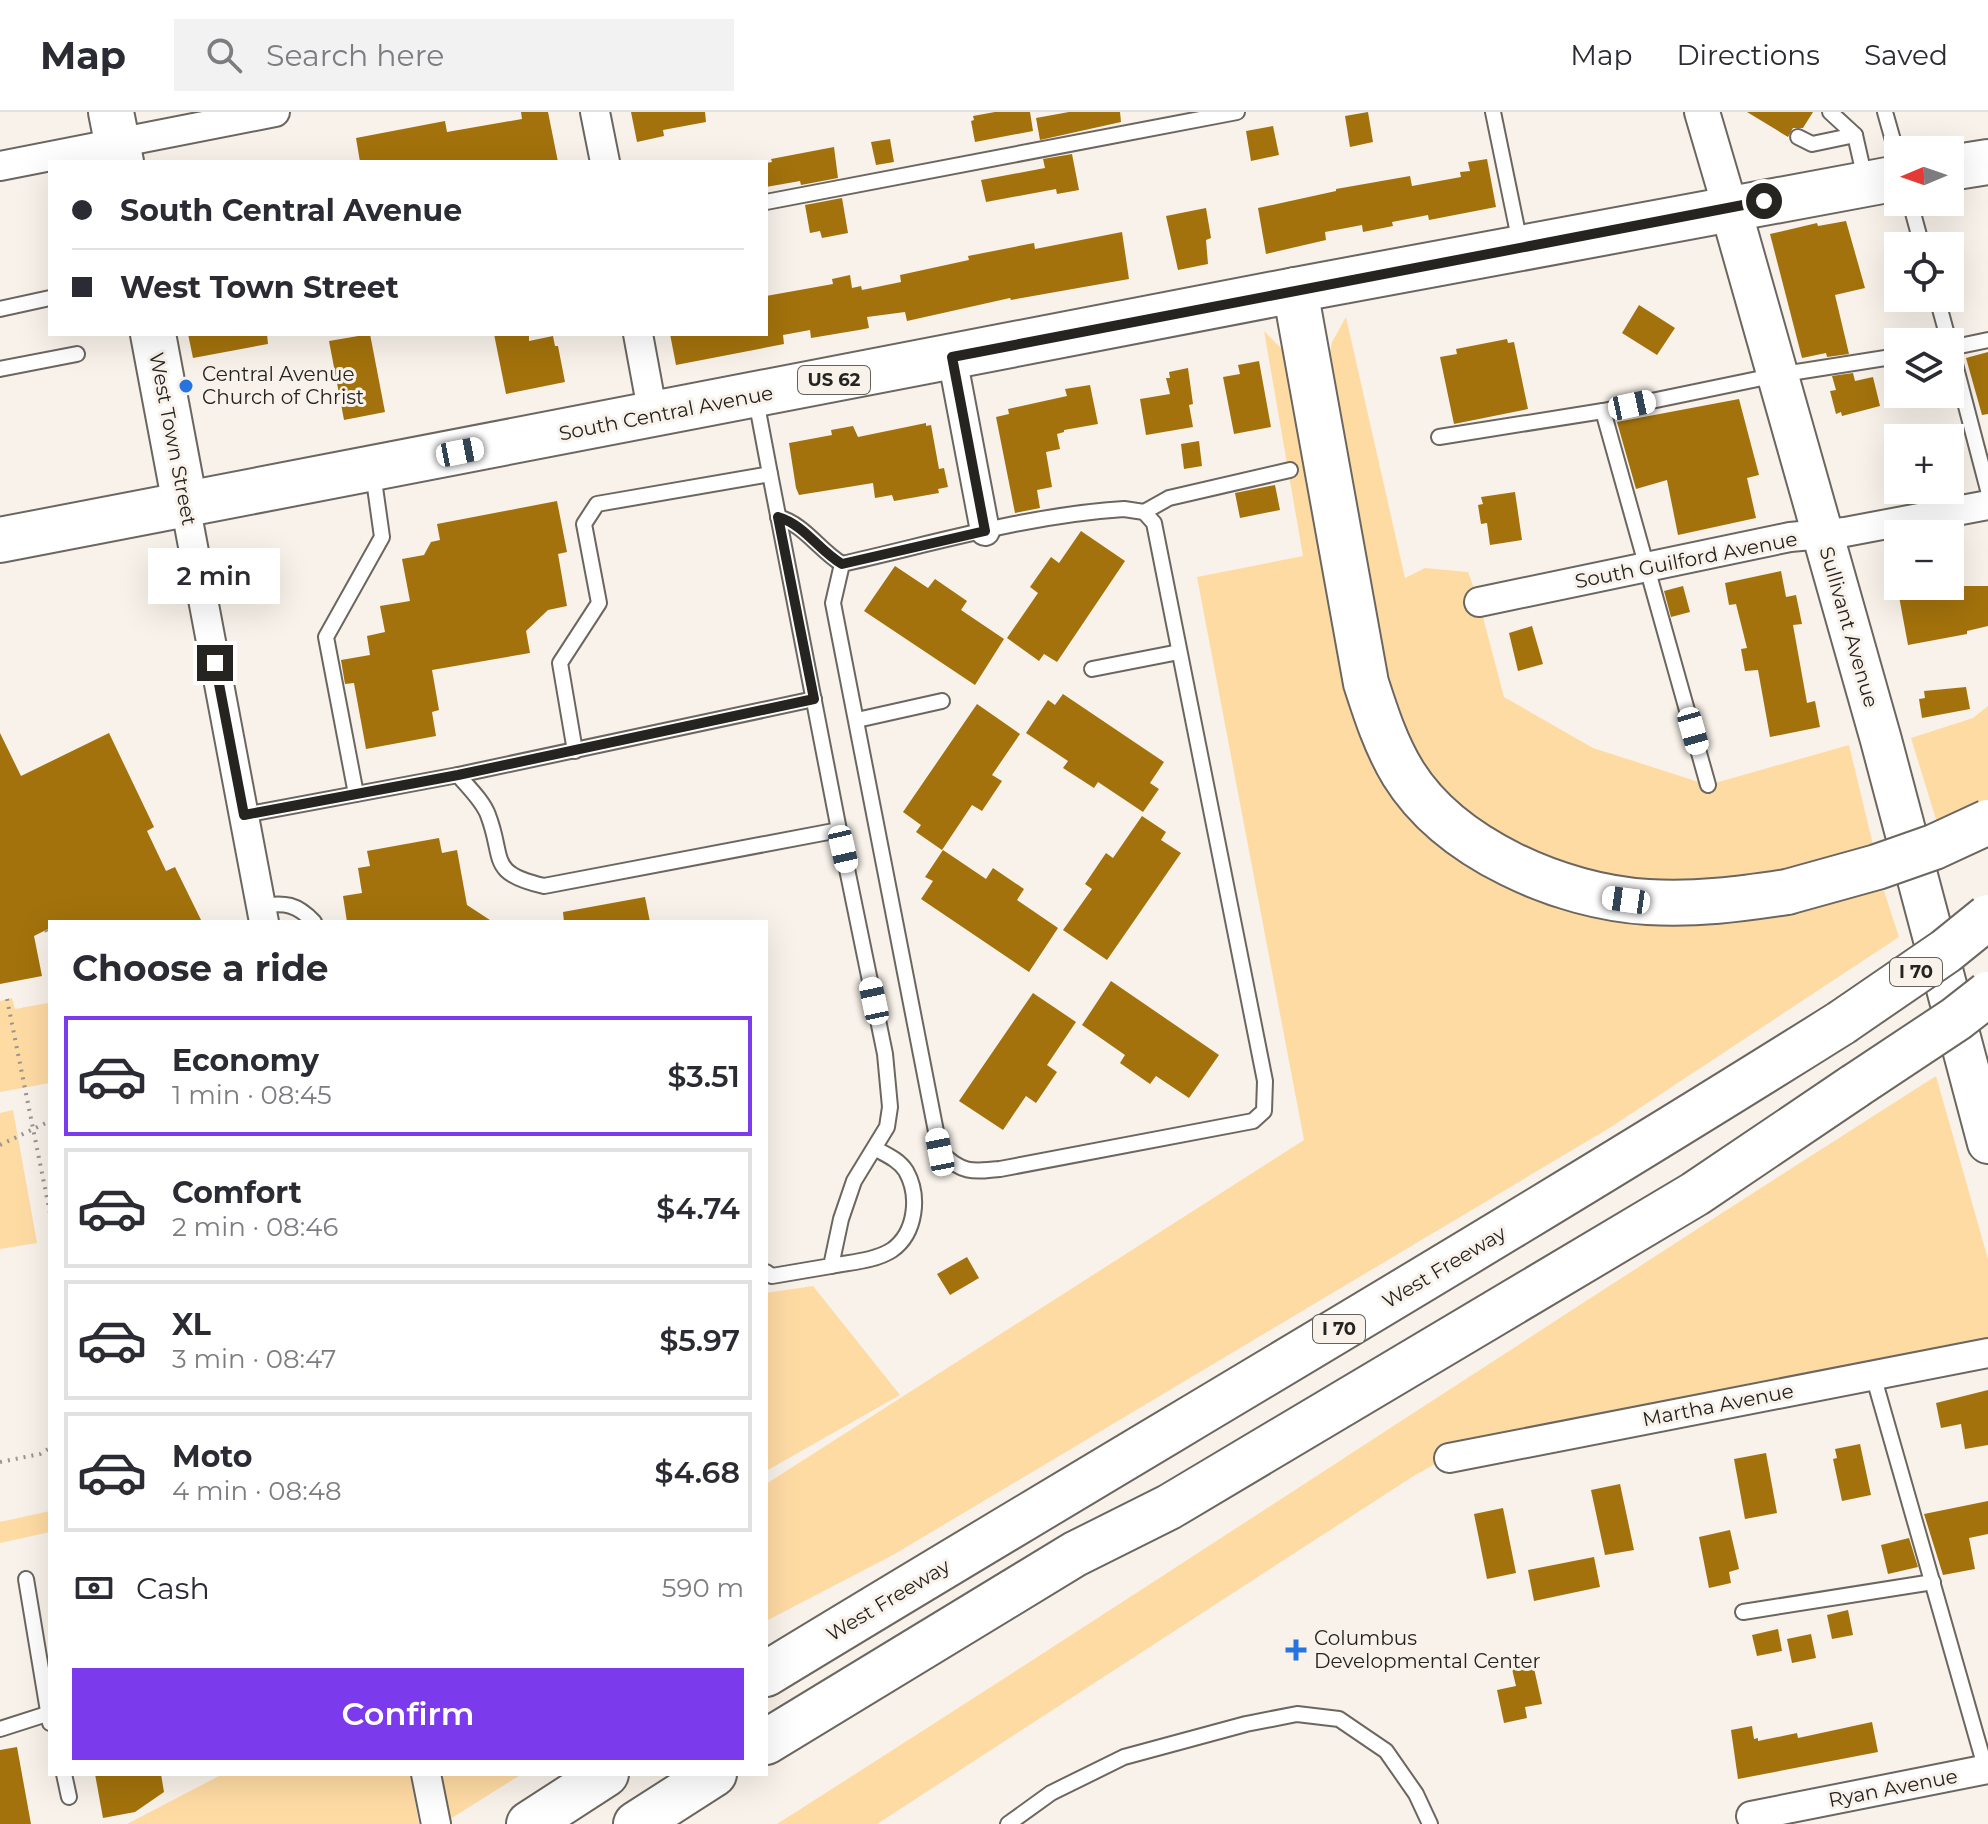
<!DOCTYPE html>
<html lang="en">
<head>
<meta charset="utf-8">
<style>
	:root { --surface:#fff; --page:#f2f2f3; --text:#2b2b33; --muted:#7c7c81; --line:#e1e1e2; --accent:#7c3aed }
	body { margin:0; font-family:Montserrat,sans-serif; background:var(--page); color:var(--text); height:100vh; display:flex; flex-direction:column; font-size:30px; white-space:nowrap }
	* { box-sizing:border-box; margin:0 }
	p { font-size:26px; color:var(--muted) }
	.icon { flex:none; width:44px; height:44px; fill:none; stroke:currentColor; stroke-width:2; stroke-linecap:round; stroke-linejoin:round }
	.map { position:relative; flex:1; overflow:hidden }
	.details { position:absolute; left:48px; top:808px; width:720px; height:856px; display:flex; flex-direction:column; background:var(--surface); border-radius:0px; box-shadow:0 8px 32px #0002 }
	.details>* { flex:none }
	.banner { position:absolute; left:48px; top:48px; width:720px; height:176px; border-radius:0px; box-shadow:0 8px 32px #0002; display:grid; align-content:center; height:176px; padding:0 24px; background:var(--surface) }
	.needle { width:52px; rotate:268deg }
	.fabs { position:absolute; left:1884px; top:24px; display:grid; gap:16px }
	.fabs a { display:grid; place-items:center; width:80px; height:80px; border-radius:0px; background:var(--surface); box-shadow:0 8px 32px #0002; font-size:40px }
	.end { position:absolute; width:36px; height:36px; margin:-18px; border:10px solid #262421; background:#fff; box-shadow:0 0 0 4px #fff }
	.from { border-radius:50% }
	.bubble { position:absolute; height:56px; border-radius:0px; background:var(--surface); box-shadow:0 8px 32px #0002; font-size:26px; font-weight:600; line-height:56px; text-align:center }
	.car { position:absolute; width:24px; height:48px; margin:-24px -12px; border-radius:10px; box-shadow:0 0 6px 2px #0007; background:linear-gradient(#fff 24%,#345 0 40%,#fff 0 76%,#345 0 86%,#fff 0) }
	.banner b { display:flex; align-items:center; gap:28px; height:76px; font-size:30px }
	.banner b+b { border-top:2px solid var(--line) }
	.banner i { width:20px; height:20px; background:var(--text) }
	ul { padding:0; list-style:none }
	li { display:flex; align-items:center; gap:24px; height:120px; margin:0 16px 12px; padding:0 8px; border:4px solid var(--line); border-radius:0px }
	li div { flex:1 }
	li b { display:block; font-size:30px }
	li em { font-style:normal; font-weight:600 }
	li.active { border-color:var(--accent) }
	li>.icon { width:72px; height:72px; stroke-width:1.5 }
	h2 { padding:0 24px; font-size:36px; line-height:96px }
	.pay { display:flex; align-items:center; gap:20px; height:88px; padding:0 24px; font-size:30px }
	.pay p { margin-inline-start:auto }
	.button { display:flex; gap:16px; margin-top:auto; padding:16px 24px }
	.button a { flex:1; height:92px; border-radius:0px; background:var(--accent); color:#fff; font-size:32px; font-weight:600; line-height:92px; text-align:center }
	header { display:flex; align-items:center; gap:48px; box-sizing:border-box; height:112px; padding:0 40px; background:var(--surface); border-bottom:2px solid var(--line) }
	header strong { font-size:38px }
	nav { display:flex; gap:44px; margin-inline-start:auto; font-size:28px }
	.search { width:560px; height:72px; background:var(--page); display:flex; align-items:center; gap:20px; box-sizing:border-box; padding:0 28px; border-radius:0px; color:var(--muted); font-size:30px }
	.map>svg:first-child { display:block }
	.green { fill:#ffdba4 }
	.building { fill:#a3720c }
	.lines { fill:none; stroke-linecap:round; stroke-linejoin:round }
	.service-casing { stroke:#6b665f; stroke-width:18 }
	.minor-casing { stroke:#6b665f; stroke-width:32 }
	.tertiary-casing { stroke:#6b665f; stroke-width:38 }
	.secondary-casing { stroke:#6b665f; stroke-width:44 }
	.primary-casing { stroke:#6b665f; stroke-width:48 }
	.motorway-casing { stroke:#6b665f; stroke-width:48 }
	.path { stroke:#999590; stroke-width:4; stroke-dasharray:2 6; stroke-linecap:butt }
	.service { stroke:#fff; stroke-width:14 }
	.minor { stroke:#fff; stroke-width:28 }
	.tertiary { stroke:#fff; stroke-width:34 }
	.secondary { stroke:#fff; stroke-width:40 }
	.primary { stroke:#fff; stroke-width:44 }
	.motorway { stroke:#fff; stroke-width:44 }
	.motorway-bridge-casing { stroke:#6b665f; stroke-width:48; stroke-linecap:butt }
	.motorway-bridge { stroke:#fff; stroke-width:44 }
	.route { stroke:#262421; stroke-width:10 }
	.poi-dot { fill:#2674df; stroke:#f8f2ea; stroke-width:3 }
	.labels { text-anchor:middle; stroke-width:6; stroke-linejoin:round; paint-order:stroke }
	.shield { fill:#f8f2ea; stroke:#65625d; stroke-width:2 }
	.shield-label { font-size:18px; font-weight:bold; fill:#262421 }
	.poi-label { font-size:20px; fill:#262421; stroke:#f8f2ea; text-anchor:start }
	.street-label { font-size:20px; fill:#262421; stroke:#f8f2ea }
</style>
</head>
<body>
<header>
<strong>Map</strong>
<div class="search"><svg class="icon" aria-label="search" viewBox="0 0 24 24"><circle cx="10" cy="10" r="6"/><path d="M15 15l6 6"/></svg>Search here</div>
<nav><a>Map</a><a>Directions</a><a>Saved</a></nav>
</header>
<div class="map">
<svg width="1988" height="1712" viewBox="0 0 1988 1712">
	<rect width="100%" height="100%" fill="#f8f2ea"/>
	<g class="green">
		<polygon points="1346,205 1405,466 1425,456 1468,460 1479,490 1504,585 1593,636 1708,673 1849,633 1875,741 1776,767 1648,772 1580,758 1514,733 1465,702 1433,670 1405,622 1388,572 1327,255 1332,230"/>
		<polygon points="1264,219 1282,237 1352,585 1371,638 1556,786 1882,773 1899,825 1611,1015 893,1443 766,1509 766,1372 1304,1028 1197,465 1303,444"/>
		<polygon points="1988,594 1988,688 1938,714 1911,626 1973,606"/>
		<polygon points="12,886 15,897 48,891 50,971 0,980 0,889"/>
		<path d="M1936 964 1988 1147V1227L1481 1326 1412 1365 877 1712H777C1165 1465 1548 1211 1936 964Z"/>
		<polygon points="13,998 37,1131 0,1137 0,1001"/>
		<polygon points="813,1174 900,1283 766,1359 766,1181"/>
		<polygon points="50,1399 50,1420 0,1431 0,1410"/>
		<polygon points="223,1662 410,1662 419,1712 127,1712"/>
		<polygon points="440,1662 522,1662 450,1707"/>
	</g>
	<g class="building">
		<polygon points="521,0 548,0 558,50 360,50 356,26 445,9 447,20 522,7"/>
		<polygon points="631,0 705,0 706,10 663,18 664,24 637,30"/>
		<polygon points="995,0 1030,0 1033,19 975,30 971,9 974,8 973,4"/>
		<polygon points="1069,0 1120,0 1121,10 1040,28 1036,6"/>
		<polygon points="1368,0 1373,30 1350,35 1345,4"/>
		<polygon points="1747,0 1813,0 1803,16 1793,16 1788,25"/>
		<polygon points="1273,14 1279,43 1251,49 1246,19"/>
		<polygon points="890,27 894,50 876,53 871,30"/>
		<polygon points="834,35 838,66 801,73 800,69 766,75 766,51 772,50 771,47"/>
		<polygon points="1072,42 1079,78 1057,82 1056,77 986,90 981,68 1045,56 1043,47"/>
		<polygon points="1487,47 1496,95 1429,108 1428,103 1392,110 1393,114 1363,120 1362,113 1325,120 1326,128 1266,142 1258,96 1336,79 1336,77 1410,64 1412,74 1461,65 1460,60 1470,59 1468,50"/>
		<polygon points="842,86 848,121 822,126 820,119 810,121 805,93"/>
		<polygon points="1206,96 1211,126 1206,128 1208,152 1178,158 1166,104"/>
		<polygon points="1846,109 1865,176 1835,183 1849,242 1827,245 1826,241 1802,246 1770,122 1817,111 1818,114"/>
		<polygon points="1122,120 1129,167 1011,188 1010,186 907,209 905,200 867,205 869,216 859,218 811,226 810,218 783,223 784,232 676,253 670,222 766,222 766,184 833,172 832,167 850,163 852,176 861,174 862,178 901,170 900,163 969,148 968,144 1034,131 1035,137"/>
		<polygon points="1639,193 1675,216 1657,243 1622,221"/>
		<polygon points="188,222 267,222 268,232 193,246"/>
		<polygon points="370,222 385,300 344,308 329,229"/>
		<polygon points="494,222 529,222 529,229 553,224 555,234 558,234 565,270 506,282"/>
		<polygon points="1507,227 1508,231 1514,230 1528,297 1454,312 1440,245 1457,242 1456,237"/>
		<polygon points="1988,240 1988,302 1982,303 1966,246"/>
		<polygon points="1259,249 1271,315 1234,322 1223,265 1240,262 1238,253"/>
		<polygon points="1188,256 1193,292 1189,293 1193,315 1146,323 1140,287 1170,282 1166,266 1170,266 1169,260"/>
		<polygon points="1853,261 1855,269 1873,265 1880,294 1842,304 1841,300 1836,302 1830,279 1836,278 1832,264"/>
		<polygon points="1090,273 1098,312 1064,318 1064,320 1057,322 1060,337 1046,340 1052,375 1037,378 1040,396 1015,401 996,305 1009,302 1008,297 1067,284 1065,277"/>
		<polygon points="1739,287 1759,363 1747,366 1756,406 1678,423 1667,368 1636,377 1617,310"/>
		<polygon points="926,311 926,314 931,313 939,357 944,356 948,375 938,377 939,381 894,389 892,383 875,386 873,371 799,383 796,376 789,331 832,323 831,318 853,314 858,325"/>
		<polygon points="1199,329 1202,354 1184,357 1181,332"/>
		<polygon points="1275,373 1280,398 1240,406 1235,381"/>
		<polygon points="1515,380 1522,428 1490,433 1487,411 1481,412 1478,393 1483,392 1481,385"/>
		<polygon points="557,389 567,440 558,442 567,494 548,498 526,519 530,541 432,558 439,598 432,600 436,624 366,637 354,571 345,572 341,548 370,543 367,524 385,520 380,494 410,489 402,447 424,443 431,430 440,428 437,412"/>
		<polygon points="1081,419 1125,449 1057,550 1044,542 1039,549 1007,526 1038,481 1030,475 1051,445 1059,451"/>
		<polygon points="895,454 928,476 935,467 967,489 961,498 1004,527 975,573 864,499"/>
		<polygon points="1781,459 1786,485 1796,483 1802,512 1793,513 1807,591 1815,589 1820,615 1770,625 1758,558 1745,559 1741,537 1747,536 1736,492 1729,493 1725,471"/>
		<polygon points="1683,474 1690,500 1671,505 1664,479"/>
		<polygon points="1923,474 1988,474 1988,514 1967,519 1967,522 1908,533 1898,479"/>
		<polygon points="1532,514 1543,552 1518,559 1509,521"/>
		<polygon points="1966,575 1970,597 1922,606 1919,587 1925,586 1924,579"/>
		<polygon points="1063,582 1164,650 1150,671 1159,677 1143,700 1098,670 1094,676 1063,656 1068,649 1026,621 1048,588 1055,593"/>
		<polygon points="977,592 1020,622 992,663 1002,669 982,699 972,693 942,738 916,720 921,713 903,700"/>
		<polygon points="0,621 21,664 109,621 154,715 147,719 166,759 175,755 202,810 50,810 50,816 34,824 42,864 0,872"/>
		<polygon points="1142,704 1166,720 1161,728 1181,741 1107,848 1063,818 1092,777 1085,772 1106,741 1113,746"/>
		<polygon points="439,726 442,741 457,738 467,793 493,810 347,810 343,784 362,781 358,756 370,754 367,739"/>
		<polygon points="943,738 986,767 993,756 1024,777 1017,788 1058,816 1029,860 921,787 933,769 925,765"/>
		<polygon points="645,785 650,810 564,810 563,800"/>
		<polygon points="1111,869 1219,943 1189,986 1156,964 1150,972 1120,951 1125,943 1082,913"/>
		<polygon points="1033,881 1076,910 1047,953 1057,960 1036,991 1026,984 1003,1018 959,989"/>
		<polygon points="967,1145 979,1166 950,1183 937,1162"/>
		<polygon points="1988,1278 1988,1333 1965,1337 1961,1312 1941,1316 1936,1291"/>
		<polygon points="1860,1332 1871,1383 1842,1389 1833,1347 1837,1346 1835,1337"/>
		<polygon points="1766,1341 1777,1401 1745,1407 1734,1347"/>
		<polygon points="1620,1372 1634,1438 1605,1443 1591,1378"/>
		<polygon points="1988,1389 1988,1422 1969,1426 1975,1457 1943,1463 1924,1402"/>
		<polygon points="1503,1396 1516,1461 1487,1467 1474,1402"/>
		<polygon points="1730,1418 1739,1457 1729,1460 1731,1471 1709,1476 1699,1425"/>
		<polygon points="1909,1426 1918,1455 1888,1462 1881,1433"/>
		<polygon points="1594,1445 1600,1475 1534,1489 1528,1458"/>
		<polygon points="1848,1498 1853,1523 1832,1527 1827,1503"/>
		<polygon points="1778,1517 1782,1539 1757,1544 1752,1523"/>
		<polygon points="1811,1522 1816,1546 1792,1551 1787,1527"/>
		<polygon points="1533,1552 1542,1592 1525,1595 1527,1606 1504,1611 1497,1578 1516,1574 1512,1557"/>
		<polygon points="1872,1610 1878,1640 1738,1667 1731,1618 1752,1614 1754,1627 1758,1626 1758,1629 1797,1621 1798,1626"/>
		<polygon points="17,1635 31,1712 0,1712 0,1638"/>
		<polygon points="95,1662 161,1662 164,1680 135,1700 103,1706"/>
	</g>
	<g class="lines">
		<defs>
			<g id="service">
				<polyline points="1493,0 1520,131"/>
				<polyline points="1830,0 1855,23 1865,67"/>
				<polyline points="1885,0 1898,46"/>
				<polyline points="1798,25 1812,32 1855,23"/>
				<polyline points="766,90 1237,0"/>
				<polyline points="1910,90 1922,134"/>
				<polyline points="1937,186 1949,230"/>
				<polyline points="0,197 50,186"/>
				<polyline points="1950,233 1988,378"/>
				<polyline points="1950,236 1988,228"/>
				<polyline points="0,257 77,242"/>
				<polyline points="1603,299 1708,673"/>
				<polyline points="1439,325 1603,299 1777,263 1898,244"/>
				<path d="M1124 397 1144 400 1154 411 1265 969 1264 999 1253 1009 1000 1057C971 1060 962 1061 940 1040L833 491 842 452C935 431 1028 403 1124 397Z"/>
				<polyline points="1144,400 1169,386 1290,358"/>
				<path d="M778 405C805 413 819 438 842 452"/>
				<polyline points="1092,557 1179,540"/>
				<polyline points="857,608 942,589"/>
				<polyline points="575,639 560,551 599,491 584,412 597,392 770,362 756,288"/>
				<polyline points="458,663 814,587"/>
				<polyline points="356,682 326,525 382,425 373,361"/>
				<path d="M244 703 458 663C468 675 483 689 488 703 505 747 487 761 544 774L839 718 770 362"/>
				<path d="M261 794C285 790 297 792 314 810"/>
				<path d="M831 1154C851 1150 875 1149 892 1138 916 1121 920 1084 906 1059 899 1048 887 1043 876 1037"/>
				<polyline points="766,1160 772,1164 831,1154 841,1107 854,1069 887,1015 890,995 885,942 839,718"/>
				<polyline points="1873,1263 1986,1658"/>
				<polyline points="26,1467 50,1611"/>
				<polyline points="1743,1500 1933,1470"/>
				<polyline points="0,1617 50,1601"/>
				<polyline points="64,1662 69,1685"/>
				<polyline points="1008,1712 1051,1681 1124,1645 1246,1612 1297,1602 1339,1607 1386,1639 1416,1682 1430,1712"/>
			</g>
			<g id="minor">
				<polyline points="595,0 605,50"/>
				<polyline points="0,54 275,0"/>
				<polyline points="638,222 653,303"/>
				<polyline points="952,245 985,419"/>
				<polyline points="185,392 264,810"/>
				<polyline points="1479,490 1790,425 1845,420 1988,393"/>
				<polyline points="1449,1346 1988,1241"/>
				<polyline points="426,1662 436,1712"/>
				<polyline points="1751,1704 1988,1657"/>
			</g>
			<polyline id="tertiary" points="1702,0 1730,95"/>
			<polyline id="secondary" points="1730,95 1881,628 1988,1031"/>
			<g id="primary">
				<polyline points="111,0 121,50"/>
				<polyline points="1950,56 1988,50"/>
				<polyline points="153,222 185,392"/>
				<polyline points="0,428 1295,178 1898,66"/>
			</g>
			<g id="motorway">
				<path d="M1295 178 1366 571C1376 602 1386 633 1403 661 1450 737 1561 785 1648 790 1695 793 1741 787 1787 780"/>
				<path d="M766 1562C1124 1344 1486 1134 1841 911"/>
				<polyline points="766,1630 1075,1442 1169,1395 1695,1082 1855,974"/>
				<polyline points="529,1712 606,1662"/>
				<polyline points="636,1712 714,1662"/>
			</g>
		</defs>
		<use href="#service" class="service-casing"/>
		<use href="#minor" class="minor-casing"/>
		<use href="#tertiary" class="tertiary-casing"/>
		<use href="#secondary" class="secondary-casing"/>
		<use href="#primary" class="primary-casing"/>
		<use href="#motorway" class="motorway-casing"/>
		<g class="path">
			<polyline points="46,818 50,826"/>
			<polyline points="7,887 50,1101"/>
			<polyline points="0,1033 50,1009"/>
			<polyline points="0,1350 40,1342 50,1336"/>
		</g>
		<use href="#service" class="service"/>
		<use href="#minor" class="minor"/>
		<use href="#tertiary" class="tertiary"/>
		<use href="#secondary" class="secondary"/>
		<use href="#primary" class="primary"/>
		<use href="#motorway" class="motorway"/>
		<defs>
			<g id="motorway-bridge">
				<polyline points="1787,780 1877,755 1934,735 1988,710"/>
				<polyline points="1841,911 1946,839 1988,805"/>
				<polyline points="1855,974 1956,907 1988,882"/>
			</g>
		</defs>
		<use href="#motorway-bridge" class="motorway-bridge-casing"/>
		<use href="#motorway-bridge" class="motorway-bridge"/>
	</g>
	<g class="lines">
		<path class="route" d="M215 551 244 703 458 663 814 587 778 405C805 413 818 438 842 452L985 419 952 245 1764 89"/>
	</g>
	<g class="poi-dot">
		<circle cx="186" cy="274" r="8"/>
		<path d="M1292 1526h8v8h8v8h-8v8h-8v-8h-8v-8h8z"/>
	</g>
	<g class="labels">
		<g class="shield">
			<rect x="798" y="254" width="72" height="28" rx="6"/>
			<rect x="1890" y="846" width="52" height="28" rx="6"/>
			<rect x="1313" y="1203" width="52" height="28" rx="6"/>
		</g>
		<g class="shield-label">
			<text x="834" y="274">US 62</text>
			<text x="1916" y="866">I 70</text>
			<text x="1339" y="1223">I 70</text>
		</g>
		<g class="poi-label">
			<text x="202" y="269">Central Avenue<tspan x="202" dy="23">Church of Christ</tspan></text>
			<text x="1314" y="1533">Columbus<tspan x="1314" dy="23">Developmental Center</tspan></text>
		</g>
		<g class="street-label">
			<text transform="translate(666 301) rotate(-11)" y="7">South Central Avenue</text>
			<text transform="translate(173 327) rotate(79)" y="7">West Town Street</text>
			<text transform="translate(1686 448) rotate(-11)" y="7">South Guilford Avenue</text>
			<text transform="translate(1849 515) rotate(74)" y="7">Sullivant Avenue</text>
			<text transform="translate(1444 1155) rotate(-31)" y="7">West Freeway</text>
			<text transform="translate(1718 1293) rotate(-11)" y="7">Martha Avenue</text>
			<text transform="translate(888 1488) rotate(-31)" y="7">West Freeway</text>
			<text transform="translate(1893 1676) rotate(-11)" y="7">Ryan Avenue</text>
		</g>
	</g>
</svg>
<div class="fabs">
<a><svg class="needle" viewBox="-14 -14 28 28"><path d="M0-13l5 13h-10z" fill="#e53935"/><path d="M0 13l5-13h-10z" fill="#7c7c81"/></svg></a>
<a><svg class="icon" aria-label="locate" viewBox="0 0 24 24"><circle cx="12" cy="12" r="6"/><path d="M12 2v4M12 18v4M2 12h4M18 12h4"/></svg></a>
<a><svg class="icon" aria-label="layers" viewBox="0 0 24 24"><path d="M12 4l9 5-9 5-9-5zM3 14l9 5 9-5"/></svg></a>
<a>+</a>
<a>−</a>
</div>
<i class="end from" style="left:1764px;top:89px"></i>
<i class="end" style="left:215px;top:551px"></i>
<div class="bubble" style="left:148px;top:436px;width:132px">2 min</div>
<i class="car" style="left:1632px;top:293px;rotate:78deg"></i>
<i class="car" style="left:460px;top:340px;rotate:79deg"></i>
<i class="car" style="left:1693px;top:619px;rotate:164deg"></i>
<i class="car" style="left:843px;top:737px;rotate:167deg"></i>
<i class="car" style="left:1626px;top:788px;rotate:278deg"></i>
<i class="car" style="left:874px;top:889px;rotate:348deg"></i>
<i class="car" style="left:940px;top:1040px;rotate:349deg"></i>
<div class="banner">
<b><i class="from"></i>South Central Avenue</b>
<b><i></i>West Town Street</b>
</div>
<section class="details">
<h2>Choose a ride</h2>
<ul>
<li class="active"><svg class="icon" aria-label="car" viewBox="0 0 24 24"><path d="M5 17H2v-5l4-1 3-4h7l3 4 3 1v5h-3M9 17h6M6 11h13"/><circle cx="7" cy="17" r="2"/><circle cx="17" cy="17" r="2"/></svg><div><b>Economy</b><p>1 min · 08:45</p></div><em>$3.51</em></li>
<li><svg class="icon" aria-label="car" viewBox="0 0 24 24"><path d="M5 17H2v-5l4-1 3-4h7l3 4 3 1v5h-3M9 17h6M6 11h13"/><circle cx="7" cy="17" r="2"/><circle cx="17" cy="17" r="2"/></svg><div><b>Comfort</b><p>2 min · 08:46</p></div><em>$4.74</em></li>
<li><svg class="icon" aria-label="car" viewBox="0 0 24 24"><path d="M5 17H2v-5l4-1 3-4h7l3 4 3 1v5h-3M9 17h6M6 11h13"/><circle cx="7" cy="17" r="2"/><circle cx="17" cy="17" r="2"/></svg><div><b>XL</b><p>3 min · 08:47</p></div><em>$5.97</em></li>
<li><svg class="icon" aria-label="car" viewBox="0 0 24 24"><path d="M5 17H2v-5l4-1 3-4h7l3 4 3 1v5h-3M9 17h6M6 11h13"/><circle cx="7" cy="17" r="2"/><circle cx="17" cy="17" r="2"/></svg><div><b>Moto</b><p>4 min · 08:48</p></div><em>$4.68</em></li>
</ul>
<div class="pay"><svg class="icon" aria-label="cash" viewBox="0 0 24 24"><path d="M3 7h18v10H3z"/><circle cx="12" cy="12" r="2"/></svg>Cash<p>590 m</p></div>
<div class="button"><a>Confirm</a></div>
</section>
</div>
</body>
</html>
